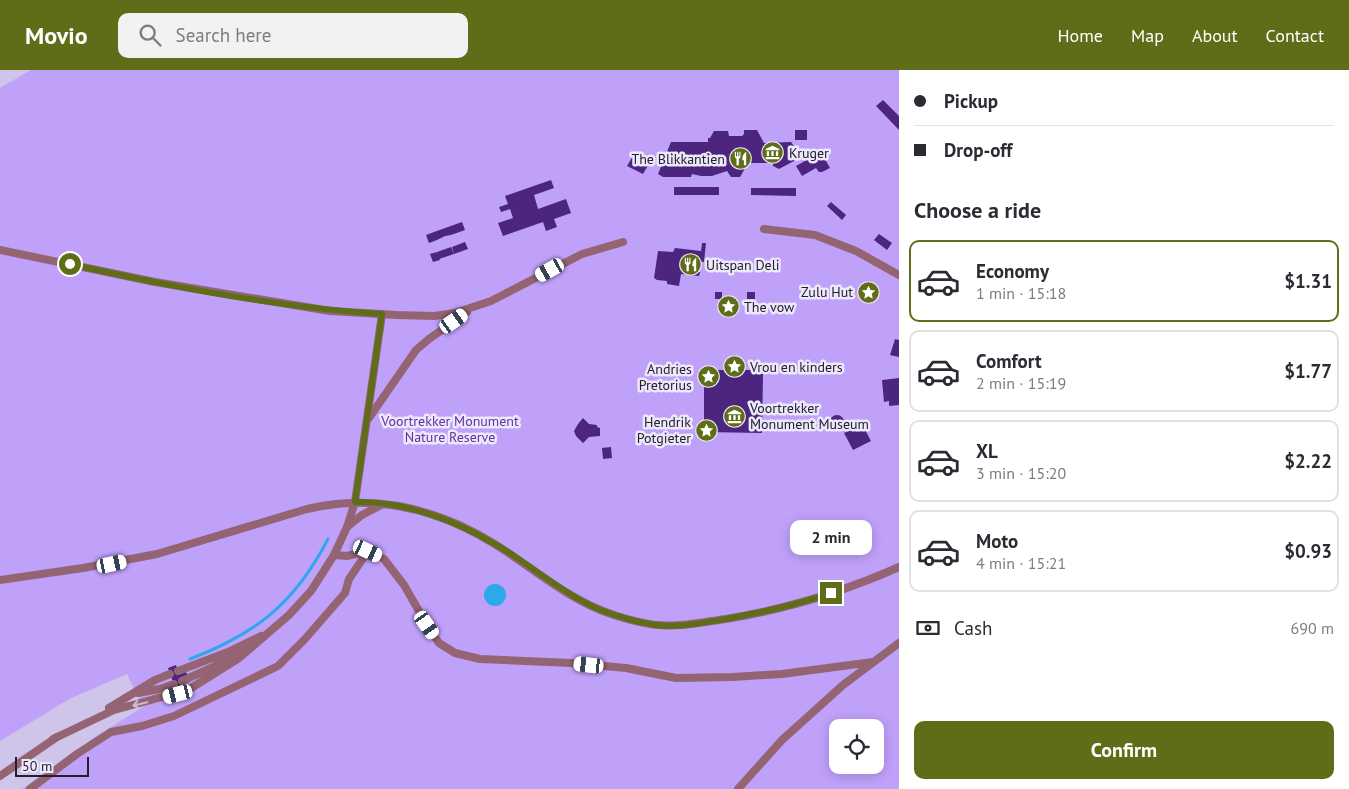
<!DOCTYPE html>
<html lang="en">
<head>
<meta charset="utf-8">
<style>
	:root { --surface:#fff; --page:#f2f2f3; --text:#2b2b33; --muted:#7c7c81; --line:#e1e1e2; --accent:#5f6d18 }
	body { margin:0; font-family:"PT Sans",sans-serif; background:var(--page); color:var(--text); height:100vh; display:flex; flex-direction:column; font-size:19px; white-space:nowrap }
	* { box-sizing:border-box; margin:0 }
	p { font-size:16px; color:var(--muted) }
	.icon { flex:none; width:28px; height:28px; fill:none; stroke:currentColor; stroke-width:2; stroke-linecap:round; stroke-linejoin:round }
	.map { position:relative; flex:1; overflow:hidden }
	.drawer { display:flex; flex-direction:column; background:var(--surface); width:450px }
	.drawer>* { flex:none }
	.top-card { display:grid; align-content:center; height:110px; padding:0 15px; background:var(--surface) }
	.fabs { position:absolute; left:829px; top:649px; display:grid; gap:10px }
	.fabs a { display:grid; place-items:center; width:55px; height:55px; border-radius:10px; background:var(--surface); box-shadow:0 2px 12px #0003; font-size:25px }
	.scale { position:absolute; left:15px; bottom:12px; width:74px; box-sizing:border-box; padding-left:5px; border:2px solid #24202d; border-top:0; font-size:14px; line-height:18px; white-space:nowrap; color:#24202d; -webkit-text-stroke:4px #ede8fb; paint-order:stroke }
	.end { position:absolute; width:22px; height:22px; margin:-11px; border:6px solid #5f6d18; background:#fff; box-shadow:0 0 0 2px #fff }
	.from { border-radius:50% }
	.bubble { position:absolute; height:35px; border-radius:10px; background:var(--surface); box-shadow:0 2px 12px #0003; font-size:16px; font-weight:600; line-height:35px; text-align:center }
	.car { position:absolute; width:15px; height:30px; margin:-15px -8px; border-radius:6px; box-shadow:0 0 4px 1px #0007; background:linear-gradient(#fff 24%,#345 0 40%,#fff 0 76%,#345 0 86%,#fff 0) }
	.top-card b { display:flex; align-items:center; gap:18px; height:48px; font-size:19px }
	.top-card b+b { border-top:1px solid var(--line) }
	.top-card i { width:12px; height:12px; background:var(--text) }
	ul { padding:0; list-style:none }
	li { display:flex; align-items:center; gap:15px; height:82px; margin:0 10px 8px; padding:0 5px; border:2px solid var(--line); border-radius:10px }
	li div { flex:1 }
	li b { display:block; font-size:19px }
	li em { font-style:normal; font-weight:600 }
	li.current { border-color:var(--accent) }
	li>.icon { width:45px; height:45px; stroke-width:1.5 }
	h2 { padding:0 15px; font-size:22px; line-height:60px }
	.pay { display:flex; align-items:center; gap:12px; height:55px; padding:0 15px; font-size:19px }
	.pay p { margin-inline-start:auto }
	.primary-button { display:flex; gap:10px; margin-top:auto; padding:10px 15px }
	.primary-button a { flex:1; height:58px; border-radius:10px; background:var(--accent); color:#fff; font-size:20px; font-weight:600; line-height:58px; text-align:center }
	header { display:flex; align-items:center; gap:30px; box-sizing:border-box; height:70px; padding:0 25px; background:var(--accent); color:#fff }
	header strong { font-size:24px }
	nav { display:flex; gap:28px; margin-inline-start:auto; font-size:18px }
	.search { width:350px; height:45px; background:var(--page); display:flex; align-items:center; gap:12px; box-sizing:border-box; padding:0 18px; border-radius:10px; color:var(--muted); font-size:19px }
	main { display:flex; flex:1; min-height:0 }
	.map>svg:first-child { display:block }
	.green { fill:#bfa1fa; fill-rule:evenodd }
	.water { fill:#2ca8eb }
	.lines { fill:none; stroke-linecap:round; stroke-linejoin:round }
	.stream { stroke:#2ca8eb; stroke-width:3 }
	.building { fill:#4b257e }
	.minor { stroke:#946473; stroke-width:8 }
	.oneway { stroke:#cebacb }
	.route { stroke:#5f6d18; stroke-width:6 }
	.labels { text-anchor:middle; stroke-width:5; stroke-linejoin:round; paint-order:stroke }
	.poi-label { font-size:14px; fill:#24202d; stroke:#ede8fb; text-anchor:start }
	.park-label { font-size:14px; fill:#6332a4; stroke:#ede8fb }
</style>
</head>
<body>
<header>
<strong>Movio</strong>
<div class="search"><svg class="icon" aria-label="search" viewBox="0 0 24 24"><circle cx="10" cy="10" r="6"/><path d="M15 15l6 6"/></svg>Search here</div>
<nav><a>Home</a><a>Map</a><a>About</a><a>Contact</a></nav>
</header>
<main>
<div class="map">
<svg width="899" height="719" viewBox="0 0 899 719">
	<rect width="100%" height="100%" fill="#cfc4e9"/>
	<path class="green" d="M31 0H899V719H22L98 665 143 637 127 604 71 628 0 671V18ZM838 658H875V695H838Z"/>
	<circle class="water" cx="495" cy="525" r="11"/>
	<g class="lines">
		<path class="stream" d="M190 589C256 564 295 533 328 469"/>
	</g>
	<g class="building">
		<polygon points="883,30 899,46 899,60 876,36"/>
		<polygon points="744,60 757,60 764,73 791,72 800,85 794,89 794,91 779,99 773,96 773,93 748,93 740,107 731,107 727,101 712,106 701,106 692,104 691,107 663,107 658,104 671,72 708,72 708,68 710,68 714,61 728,61 729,66 742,66 744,64"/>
		<rect x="795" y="60" width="12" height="10"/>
		<polygon points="821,82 830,98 822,102 819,102 816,98 802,106 796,96"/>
		<polygon points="634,84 650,92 643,104 627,96"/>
		<polygon points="551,110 554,118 534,125 538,139 566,129 571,143 554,149 557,157 546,161 543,152 503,166 498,153 513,148 510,139 501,142 499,137 508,134 505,126"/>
		<rect x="674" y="117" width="45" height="8"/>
		<polygon points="751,118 796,118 796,126 751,125"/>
		<polygon points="831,132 846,145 842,150 827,136"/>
		<polygon points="462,152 465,160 451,165 448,157 451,165 445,166 437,170 429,173 426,165 434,162 437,170 434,162"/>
		<polygon points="879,164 892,173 887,180 874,170"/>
		<polygon points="465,172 468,179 454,184 452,177"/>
		<polygon points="702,173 706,173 704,192 697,191 696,202 700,202 699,206 681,204 679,216 667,214 667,211 657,210 654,208 658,181 673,182 675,178 701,181"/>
		<polygon points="451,177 454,184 439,189 437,182"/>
		<polygon points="437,182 440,190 433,192 430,184"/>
		<rect x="715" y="222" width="7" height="7"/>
		<rect x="747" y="222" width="8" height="7"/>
		<polygon points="895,269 899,270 899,287 890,285"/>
		<polygon points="713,300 756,300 756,304 763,304 762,363 704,362 704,304 713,305"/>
		<polygon points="899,308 899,335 889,336 889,331 884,332 882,310"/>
		<circle cx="837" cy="352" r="7"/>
		<polygon points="583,348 589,354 597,355 597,357 600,358 600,366 589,367 583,373 576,366 574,361 578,354"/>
		<polygon points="862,354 871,371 853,380 844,363"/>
		<polygon points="611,377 612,388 603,389 602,378"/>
		<polygon points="176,595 179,604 186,602 188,606 181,609 184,617 176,620 168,598"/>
	</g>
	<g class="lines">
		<g class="minor">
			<polyline points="764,159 815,165 856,181 899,205"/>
			<polyline points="0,180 155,212 330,241 397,245 434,246 455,243 491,231 582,184 623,172"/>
			<polyline points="369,348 416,280 429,269 467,242"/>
			<polyline points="347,457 362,445 383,434"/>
			<polyline points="334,485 347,486 368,481 384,489 404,515 427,555 439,573 455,583 480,589 571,593 626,598 676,608 733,607 782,604 873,592"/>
			<path d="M0 510 83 498 157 484 307 439C380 422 449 442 510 484 542 506 573 531 611 544 626 549 642 554 658 555 681 557 704 552 726 549 786 539 843 522 899 497"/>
			<polyline points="178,601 228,582 261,566"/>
			<polyline points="182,611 213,597 247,576"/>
			<polyline points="138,623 160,619 174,614"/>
			<polyline points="109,638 155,610 170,604"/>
			<polyline points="53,669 114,640 188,620 239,588 289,545 311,521 334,485 347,457 355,432 382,244"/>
			<polyline points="0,706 57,667"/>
			<polyline points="30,719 77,684 111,662 142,656 174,646 278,596 305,569 345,523 349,509 368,481"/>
			<polyline points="738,719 782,670 843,615 899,573"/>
		</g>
	</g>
	<defs><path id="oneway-shaft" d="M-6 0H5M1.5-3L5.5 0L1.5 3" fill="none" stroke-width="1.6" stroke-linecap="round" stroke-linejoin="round" transform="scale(1.25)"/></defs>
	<use class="oneway" href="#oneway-shaft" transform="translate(140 634) rotate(166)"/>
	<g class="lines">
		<path class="route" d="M70 194C172 217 277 237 382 244L355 432C410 431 462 453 508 482 538 501 565 524 598 539 616 546 636 552 656 555 677 558 700 553 720 550 758 543 794 536 831 523"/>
	</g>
	<defs>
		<symbol id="museum-disc" viewBox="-11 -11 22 22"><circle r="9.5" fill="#5f6d18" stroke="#ede8fb"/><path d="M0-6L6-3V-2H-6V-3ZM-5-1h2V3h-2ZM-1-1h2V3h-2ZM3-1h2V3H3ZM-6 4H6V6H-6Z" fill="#fff"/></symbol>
		<symbol id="restaurant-disc" viewBox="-11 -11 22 22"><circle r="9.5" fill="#5f6d18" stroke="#ede8fb"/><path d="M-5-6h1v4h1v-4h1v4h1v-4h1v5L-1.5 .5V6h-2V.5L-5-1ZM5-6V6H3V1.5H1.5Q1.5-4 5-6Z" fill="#fff"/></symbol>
		<symbol id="sight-disc" viewBox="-11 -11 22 22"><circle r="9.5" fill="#5f6d18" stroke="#ede8fb"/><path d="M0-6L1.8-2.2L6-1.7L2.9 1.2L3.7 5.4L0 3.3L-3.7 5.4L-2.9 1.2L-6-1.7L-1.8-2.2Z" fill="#fff"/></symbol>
	</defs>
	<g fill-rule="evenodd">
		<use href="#museum-disc" x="760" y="70" width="25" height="25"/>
		<use href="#restaurant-disc" x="728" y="76" width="25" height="25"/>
		<use href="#restaurant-disc" x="678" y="182" width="25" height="25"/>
		<use href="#sight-disc" x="856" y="210" width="25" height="25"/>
		<use href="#sight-disc" x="716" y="224" width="25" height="25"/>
		<use href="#sight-disc" x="722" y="284" width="25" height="25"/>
		<use href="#sight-disc" x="696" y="294" width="25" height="25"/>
		<use href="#museum-disc" x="722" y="334" width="25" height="25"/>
		<use href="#sight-disc" x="694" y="348" width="25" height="25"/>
	</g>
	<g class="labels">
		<g class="poi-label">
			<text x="789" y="88">Kruger</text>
			<text x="725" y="94" text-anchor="end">The Blikkantien</text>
			<text x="706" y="200">Uitspan Deli</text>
			<text x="853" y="227" text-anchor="end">Zulu Hut</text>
			<text x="744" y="242">The vow</text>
			<text x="750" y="302">Vrou en kinders</text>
			<text x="692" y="304" text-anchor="end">Andries<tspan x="692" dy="16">Pretorius</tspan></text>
			<text x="750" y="343">Voortrekker<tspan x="750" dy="16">Monument Museum</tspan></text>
			<text x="691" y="357" text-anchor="end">Hendrik<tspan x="691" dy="16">Potgieter</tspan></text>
		</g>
		<g class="park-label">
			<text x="450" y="356">Voortrekker Monument<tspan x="450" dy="16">Nature Reserve</tspan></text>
		</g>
	</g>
</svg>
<div class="fabs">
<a><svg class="icon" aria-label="locate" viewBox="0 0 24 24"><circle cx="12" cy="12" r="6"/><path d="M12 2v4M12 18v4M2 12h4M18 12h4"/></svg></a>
</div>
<div class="scale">50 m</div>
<i class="end from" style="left:70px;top:194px"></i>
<i class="end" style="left:831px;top:523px"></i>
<div class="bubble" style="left:790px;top:450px;width:82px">2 min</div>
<i class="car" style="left:550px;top:200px;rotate:241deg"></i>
<i class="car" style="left:454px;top:251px;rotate:55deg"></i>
<i class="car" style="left:368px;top:481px;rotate:115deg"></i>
<i class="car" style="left:112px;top:494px;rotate:78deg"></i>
<i class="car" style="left:427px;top:555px;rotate:145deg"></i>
<i class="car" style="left:589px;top:595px;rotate:276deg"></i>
<i class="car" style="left:178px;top:624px;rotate:256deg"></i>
</div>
<section class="drawer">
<div class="top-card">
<b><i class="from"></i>Pickup</b>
<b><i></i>Drop-off</b>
</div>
<h2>Choose a ride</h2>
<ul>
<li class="current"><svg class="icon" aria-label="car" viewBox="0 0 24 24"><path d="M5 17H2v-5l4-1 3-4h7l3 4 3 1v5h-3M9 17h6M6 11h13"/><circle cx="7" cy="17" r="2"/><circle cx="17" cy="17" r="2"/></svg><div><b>Economy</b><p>1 min · 15:18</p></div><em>$1.31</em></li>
<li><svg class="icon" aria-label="car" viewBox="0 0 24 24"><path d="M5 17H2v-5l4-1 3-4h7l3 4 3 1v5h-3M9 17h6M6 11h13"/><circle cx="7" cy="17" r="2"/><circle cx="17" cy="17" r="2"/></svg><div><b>Comfort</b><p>2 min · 15:19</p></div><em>$1.77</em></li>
<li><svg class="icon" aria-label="car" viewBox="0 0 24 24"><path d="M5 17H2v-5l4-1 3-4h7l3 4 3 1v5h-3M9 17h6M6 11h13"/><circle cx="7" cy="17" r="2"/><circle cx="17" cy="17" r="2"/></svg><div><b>XL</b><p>3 min · 15:20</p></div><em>$2.22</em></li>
<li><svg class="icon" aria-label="car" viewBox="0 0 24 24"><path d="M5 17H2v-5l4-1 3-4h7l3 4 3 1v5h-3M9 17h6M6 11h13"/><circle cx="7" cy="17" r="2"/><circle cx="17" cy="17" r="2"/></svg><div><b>Moto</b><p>4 min · 15:21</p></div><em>$0.93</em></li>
</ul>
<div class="pay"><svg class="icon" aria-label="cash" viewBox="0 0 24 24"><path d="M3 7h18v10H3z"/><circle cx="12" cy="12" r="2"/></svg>Cash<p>690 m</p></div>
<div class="primary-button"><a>Confirm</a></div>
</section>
</main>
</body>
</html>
